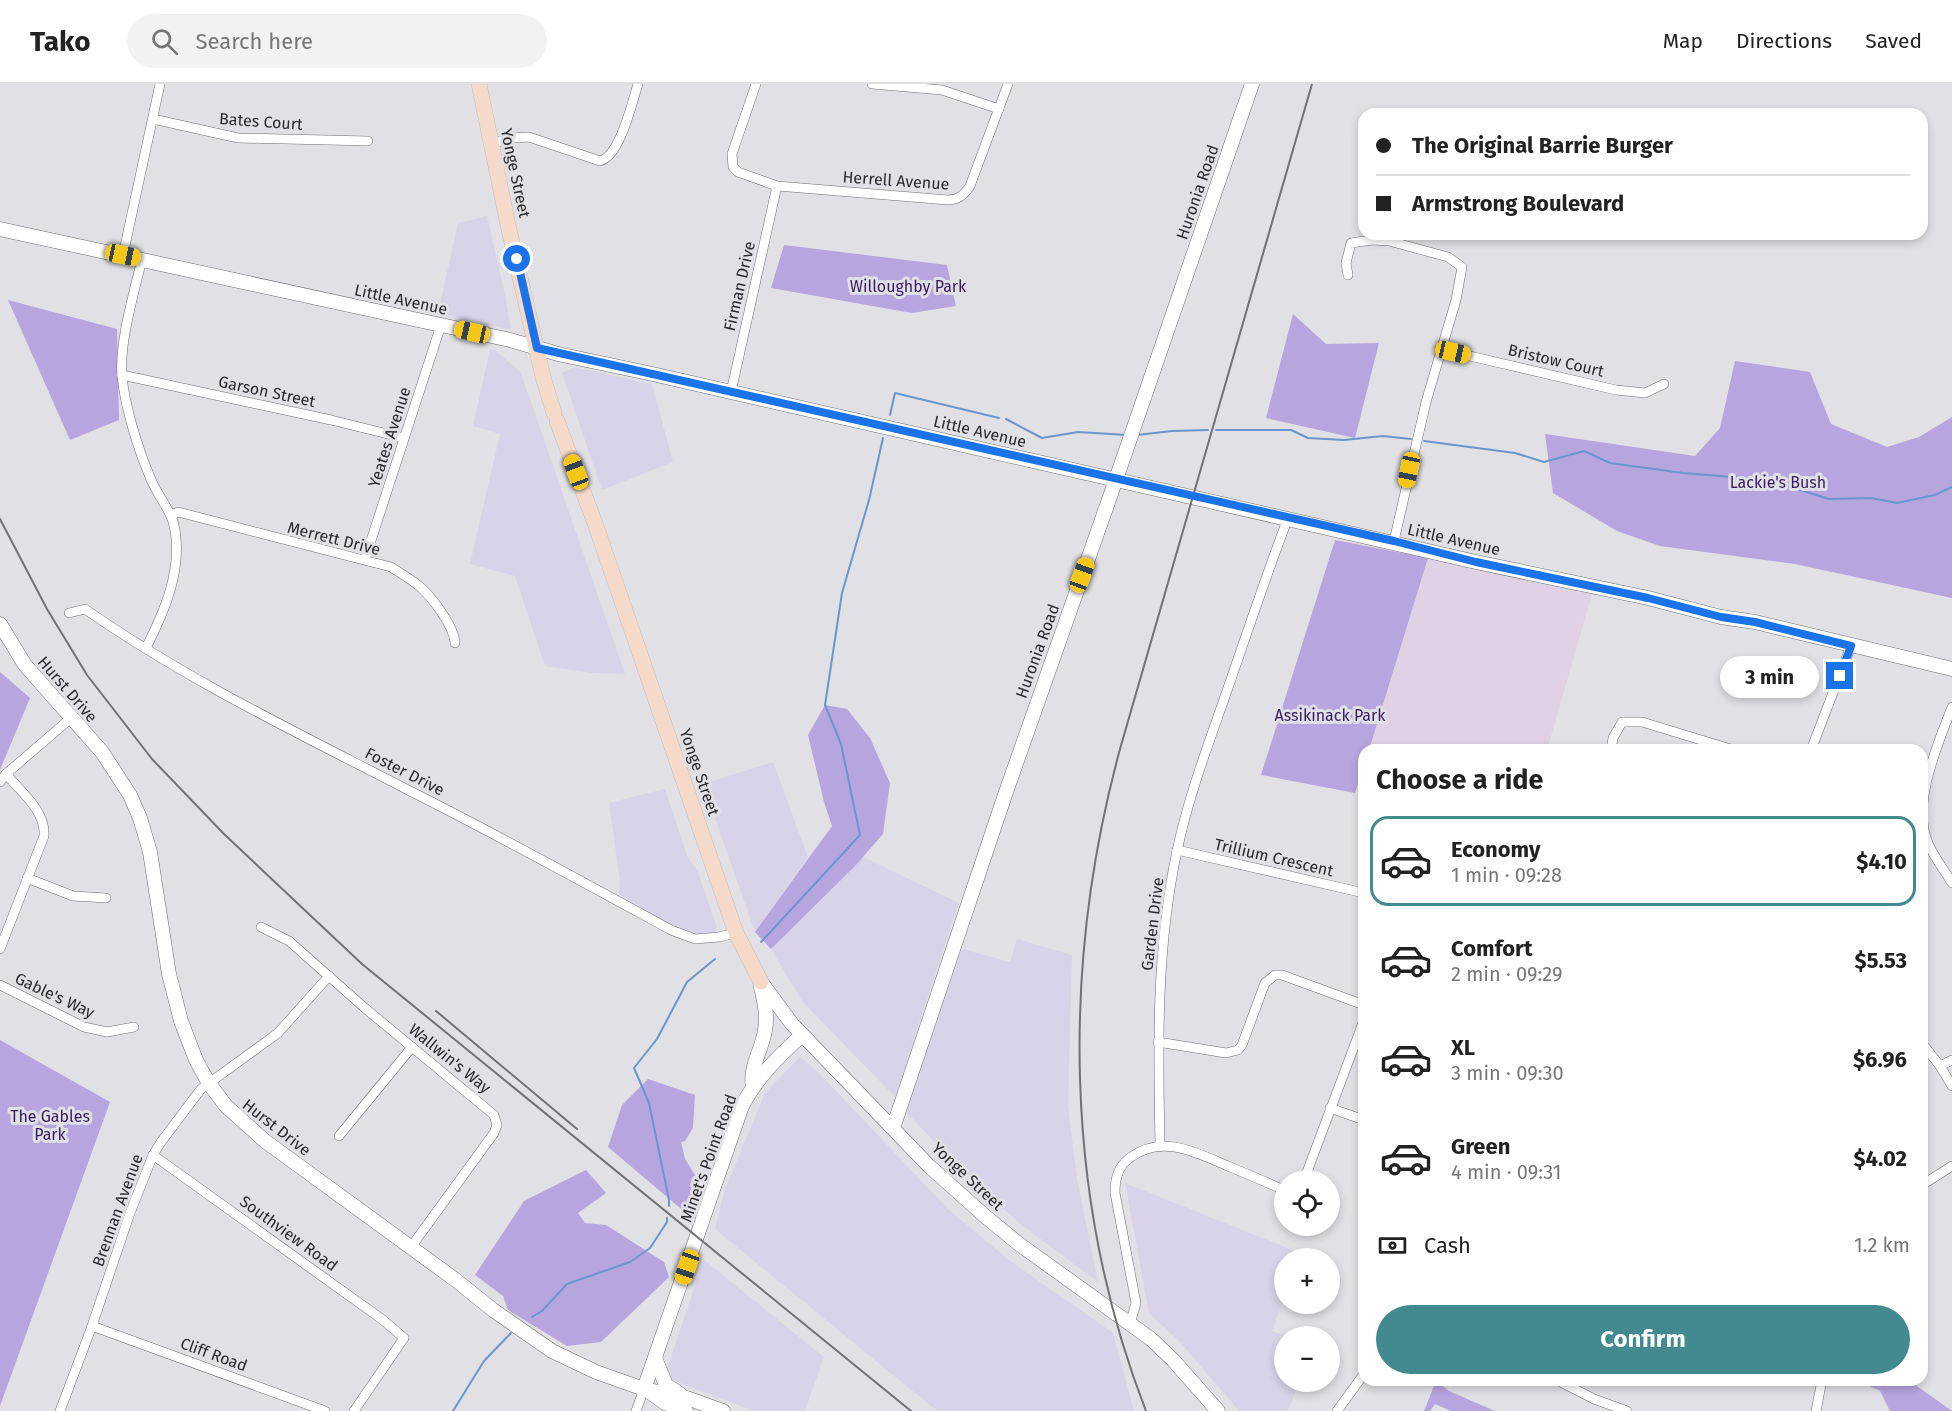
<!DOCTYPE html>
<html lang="en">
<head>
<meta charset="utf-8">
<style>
	:root { --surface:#fff; --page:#f2f2f2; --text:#222; --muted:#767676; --line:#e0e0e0; --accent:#428a8f }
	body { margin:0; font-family:"Fira Sans",sans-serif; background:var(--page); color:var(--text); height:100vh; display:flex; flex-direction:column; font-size:22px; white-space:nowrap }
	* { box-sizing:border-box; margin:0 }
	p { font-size:20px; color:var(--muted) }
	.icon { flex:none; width:33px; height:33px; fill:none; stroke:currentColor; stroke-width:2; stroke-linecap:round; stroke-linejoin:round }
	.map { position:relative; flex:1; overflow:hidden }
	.details { position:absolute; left:1358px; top:660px; width:570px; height:642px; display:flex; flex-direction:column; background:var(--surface); border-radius:18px; box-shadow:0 3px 9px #0003 }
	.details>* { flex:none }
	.top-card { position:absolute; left:1358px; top:24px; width:570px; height:132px; border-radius:18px; box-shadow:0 3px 9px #0003; display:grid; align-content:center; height:132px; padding:0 18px; background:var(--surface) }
	.fabs { position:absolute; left:1274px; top:1086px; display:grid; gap:12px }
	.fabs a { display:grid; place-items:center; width:66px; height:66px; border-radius:50%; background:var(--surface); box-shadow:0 3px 9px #0003; font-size:30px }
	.end { position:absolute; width:27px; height:27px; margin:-14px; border:8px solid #1a73e8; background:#fff; box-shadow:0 0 0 3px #fff }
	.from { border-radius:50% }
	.bubble { position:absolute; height:42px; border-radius:21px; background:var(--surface); box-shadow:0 3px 9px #0003; font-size:20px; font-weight:700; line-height:42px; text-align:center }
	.car { position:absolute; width:18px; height:36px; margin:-18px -9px; border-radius:8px; box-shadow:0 0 4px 2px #0007; background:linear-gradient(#f5c518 24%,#345 0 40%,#f5c518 0 76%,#345 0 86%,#f5c518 0) }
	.top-card b { display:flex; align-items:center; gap:21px; height:57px; font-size:22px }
	.top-card b+b { border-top:2px solid var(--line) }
	.top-card i { width:15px; height:15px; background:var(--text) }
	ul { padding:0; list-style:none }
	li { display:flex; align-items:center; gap:18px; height:90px; margin:0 12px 9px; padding:0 6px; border:3px solid transparent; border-radius:18px }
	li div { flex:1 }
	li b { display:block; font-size:22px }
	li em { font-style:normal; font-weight:700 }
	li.active { border-color:var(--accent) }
	li>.icon { width:54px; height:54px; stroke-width:1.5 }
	h2 { padding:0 18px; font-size:27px; line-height:72px }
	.pay { display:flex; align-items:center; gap:15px; height:66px; padding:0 18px; font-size:22px }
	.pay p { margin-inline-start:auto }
	.action { display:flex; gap:12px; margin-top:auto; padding:12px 18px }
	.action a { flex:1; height:69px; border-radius:36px; background:var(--accent); color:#fff; font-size:24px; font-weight:700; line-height:69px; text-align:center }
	header { display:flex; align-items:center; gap:36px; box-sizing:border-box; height:84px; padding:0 30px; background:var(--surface); border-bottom:2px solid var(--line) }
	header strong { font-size:28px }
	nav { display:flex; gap:33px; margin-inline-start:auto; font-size:21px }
	.search { width:420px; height:54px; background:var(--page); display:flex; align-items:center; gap:15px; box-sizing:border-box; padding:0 21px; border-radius:33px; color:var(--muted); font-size:22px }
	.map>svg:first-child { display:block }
	.commercial { fill:#d9d3e9 }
	.education { fill:#e0d1e4 }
	.green { fill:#b7a5e0 }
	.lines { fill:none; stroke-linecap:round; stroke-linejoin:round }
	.stream { stroke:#6b96cc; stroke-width:2 }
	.street-casing { stroke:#6e6d71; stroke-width:10 }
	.secondary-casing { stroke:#6e6d71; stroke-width:15 }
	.primary-casing { stroke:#bfbfbf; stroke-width:16 }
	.street { stroke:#fff; stroke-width:9 }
	.secondary { stroke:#fff; stroke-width:14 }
	.primary { stroke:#f6dac9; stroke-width:15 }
	.rail { stroke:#727174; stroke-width:2 }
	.route { stroke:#1a73e8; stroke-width:8 }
	.labels { text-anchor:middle; stroke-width:6; stroke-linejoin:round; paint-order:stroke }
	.street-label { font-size:16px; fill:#2a292b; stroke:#e1e0e4 }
	.park-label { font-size:16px; fill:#381963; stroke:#e1e0e4 }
</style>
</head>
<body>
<header>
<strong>Tako</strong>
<div class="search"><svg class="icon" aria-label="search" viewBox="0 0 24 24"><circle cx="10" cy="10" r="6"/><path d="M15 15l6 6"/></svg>Search here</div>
<nav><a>Map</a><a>Directions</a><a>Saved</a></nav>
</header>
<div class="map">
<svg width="1952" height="1327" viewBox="0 0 1952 1327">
	<rect width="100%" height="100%" fill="#e1e0e4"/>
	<g class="commercial">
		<polygon points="487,132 504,206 511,246 438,229 458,139"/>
		<polygon points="490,265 495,266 521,289 625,590 592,589 545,582 515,492 470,480 500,350 473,342"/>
		<polygon points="574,283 652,300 673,378 602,406 562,289"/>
		<polygon points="773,678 808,773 755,848 703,700"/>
		<polygon points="665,705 688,774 698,788 717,844 715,847 707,850 695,851 673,842 619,811 620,797 609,719"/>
		<polygon points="863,773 959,819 895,1013 802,917 771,865"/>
		<polygon points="1017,855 1072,871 1068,1022 1077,1095 1098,1198 1023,1142 982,1107 905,1027 962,865 1010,878"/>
		<polygon points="800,973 818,988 949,1126 1013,1179 1113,1249 1134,1327 937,1327 715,1145 724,1108 765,1009"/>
		<polygon points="1125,1099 1300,1169 1298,1174 1284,1174 1284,1214 1272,1247 1286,1252 1284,1252 1284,1298 1299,1298 1288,1327 1239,1327 1181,1259 1149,1229"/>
		<polygon points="704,1176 824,1273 805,1327 754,1327 672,1296 665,1290"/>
	</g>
	<polygon class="education" points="1428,474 1592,510 1547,666 1369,666"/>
	<g class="green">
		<polygon points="784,161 947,181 956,222 912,229 771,204"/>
		<polygon points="8,216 117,245 119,336 70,356"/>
		<polygon points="1293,230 1326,260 1379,259 1355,354 1266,334"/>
		<polygon points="1735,277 1810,288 1831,340 1887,363 1919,353 1952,333 1952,514 1795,480 1660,462 1617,447 1553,409 1545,350 1695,372 1720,344"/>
		<polygon points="1335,456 1428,474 1369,666 1364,666 1363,683 1355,709 1261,691"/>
		<polygon points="0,588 30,614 0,686"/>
		<polygon points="825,621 847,625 870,654 890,699 883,750 855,782 771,865 755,848 832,742 824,718 808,651"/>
		<polygon points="0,956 110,1018 0,1322"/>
		<polygon points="648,995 695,1011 693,1044 685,1057 681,1058 685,1075 700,1099 686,1129 608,1063 622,1021"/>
		<polygon points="586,1086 606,1109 578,1129 585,1139 606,1141 664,1178 669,1193 601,1258 567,1262 508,1226 503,1212 475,1191 524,1117"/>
		<polygon points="1857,1296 1912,1296 1914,1300 1952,1327 1890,1327 1880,1307"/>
		<polygon points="1436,1297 1449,1307 1495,1327 1451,1327 1435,1320 1430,1327 1424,1327"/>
	</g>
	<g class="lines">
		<g class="stream">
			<polyline points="890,331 895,309 999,334"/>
			<polyline points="1006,335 1042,354 1078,348 1127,351"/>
			<polyline points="1216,346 1291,346 1308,354 1344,356 1383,352 1411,355"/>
			<polyline points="1137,351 1172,347 1208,346"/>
			<polyline points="1424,357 1515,369 1544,378 1584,367 1610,379 1683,389 1769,396 1829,415 1871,414 1897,419 1935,411 1952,403"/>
			<polyline points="761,858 860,751 841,660 825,621 842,509 869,416 883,354"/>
			<polyline points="669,1122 669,1116 649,1019 634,984 657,955 687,898 715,875"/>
			<polyline points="532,1233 542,1227 567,1200 630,1178 650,1164 667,1138 667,1134"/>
			<polyline points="453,1327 484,1277 511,1249"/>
		</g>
		<defs>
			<g id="street">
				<path d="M756 0 732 70 733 83 738 88 777 102 948 116C958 116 964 111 970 102L1008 0"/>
				<polyline points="872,0 942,6 999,25"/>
				<polyline points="153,35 238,54 368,57"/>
				<path d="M491 60 512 54 529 53 600 77C620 72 632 19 638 0"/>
				<polyline points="123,171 160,0"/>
				<path d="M142 175C134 209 119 259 122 292 125 323 138 365 150 393 157 412 172 426 175 446 182 488 164 528 146 564"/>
				<polyline points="1348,191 1346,179 1351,159 1372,156 1389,157 1448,173 1462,183 1456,216 1426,318 1394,457"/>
				<polyline points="1440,265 1616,306 1645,309 1664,300"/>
				<polyline points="122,291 331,336 404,354"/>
				<polyline points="731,308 777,102"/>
				<path d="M172 431 178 428 391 483C400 489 411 495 419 502 432 513 454 542 455 559"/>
				<polyline points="365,475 441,241"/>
				<path d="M69 529 85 525C187 596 300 650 410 707 498 751 585 799 671 846L695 855 719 853 736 849"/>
				<path d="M1952 623C1938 660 1911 720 1928 759 1934 773 1944 786 1952 799"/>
				<polyline points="1611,666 1613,654 1622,638 1642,638 1734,666"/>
				<polyline points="1811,666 1851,562"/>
				<polyline points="0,698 6,690 71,634"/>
				<polyline points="1177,766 1364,809"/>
				<polyline points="27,794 73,812 106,814"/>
				<polyline points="261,843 289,857 366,925 494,1031 497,1041 494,1049 411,1163"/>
				<path d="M0 865 44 752C46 727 21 708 6 690"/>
				<polyline points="0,901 84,943 107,948 134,943"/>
				<polyline points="1158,958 1226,969 1238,966 1242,961 1265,899 1275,891 1282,891 1364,921"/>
				<polyline points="1922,959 1940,982 1952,1002"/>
				<polyline points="1940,982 1952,976"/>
				<polyline points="1330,1024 1364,1036"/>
				<polyline points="339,1052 412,963"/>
				<path d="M1160 1062C1158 963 1156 864 1177 767 1189 710 1210 656 1229 601 1248 546 1267 489 1288 434"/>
				<polyline points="153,1071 383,1236 404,1254 354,1327"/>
				<polyline points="1304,1096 1364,936"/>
				<polyline points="1922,1101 1952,1082"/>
				<path d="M1130 1240 1136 1219 1115 1109C1115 1094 1118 1082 1131 1073 1163 1050 1197 1069 1228 1082 1247 1090 1266 1098 1284 1106"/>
				<polyline points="92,1242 325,1327"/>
				<polyline points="1557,1296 1594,1315 1627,1327"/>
				<polyline points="60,1327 92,1242 130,1129 153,1071 161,1058 201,1005 278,949 329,892"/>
				<polyline points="636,1327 644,1305"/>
				<polyline points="1337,1327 1364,1290"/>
				<polyline points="1816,1327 1822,1296"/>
			</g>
			<g id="secondary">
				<polyline points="0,145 441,241 510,256 558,270 648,289 1476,478 1648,514 1721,533 1755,538 1952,585"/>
				<polyline points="0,540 25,581 102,668 130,711 140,734 150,768 169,890 181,937 196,976 208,998 226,1022 265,1057 457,1197 493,1226 552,1267 596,1288 644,1305 687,1314 723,1327"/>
				<polyline points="761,898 792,940 929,1082 986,1133 1019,1160 1151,1255 1173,1276 1218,1327"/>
				<path d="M753 1003C749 984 762 966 765 946 768 932 764 917 761 903"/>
				<polyline points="893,1044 1006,708 1112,407 1252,0"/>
				<polyline points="655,1274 666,1301 680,1310"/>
				<path d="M644 1305 742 1022C757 993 779 972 802 951"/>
				<polyline points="651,1309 665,1319 686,1327"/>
			</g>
			<g id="primary">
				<polyline points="479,0 508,141 543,293 554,329"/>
				<polyline points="557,337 596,442 736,849 761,898"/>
			</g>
		</defs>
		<use href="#street" class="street-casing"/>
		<use href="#secondary" class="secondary-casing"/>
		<use href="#primary" class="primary-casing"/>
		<use href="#street" class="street"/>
		<use href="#secondary" class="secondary"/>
		<use href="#primary" class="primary"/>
		<g class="rail">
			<polyline points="0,435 47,525 87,591 152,675 224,750 362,880 911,1327"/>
			<polyline points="436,927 577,1045"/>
			<path d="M1146 1327C1064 1116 1061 882 1120 665L1312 0"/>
		</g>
	</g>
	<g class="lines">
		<polyline class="route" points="517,175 537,264 1394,457 1476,478 1648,514 1721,533 1755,538 1851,562 1840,592"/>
	</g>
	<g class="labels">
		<g class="street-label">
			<text transform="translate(261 37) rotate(4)" y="6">Bates Court</text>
			<text transform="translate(516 89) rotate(78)" y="6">Yonge Street</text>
			<text transform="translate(896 96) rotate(4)" y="6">Herrell Avenue</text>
			<text transform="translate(1197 108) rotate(-71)" y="6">Huronia Road</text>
			<text transform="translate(739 202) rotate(-77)" y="6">Firman Drive</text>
			<text transform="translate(401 215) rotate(12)" y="6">Little Avenue</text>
			<text transform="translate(1556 276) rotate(13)" y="6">Bristow Court</text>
			<text transform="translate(267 307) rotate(12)" y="6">Garson Street</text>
			<text transform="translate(980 347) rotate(13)" y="6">Little Avenue</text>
			<text transform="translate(389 353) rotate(-72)" y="6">Yeates Avenue</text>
			<text transform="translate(334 454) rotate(14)" y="6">Merrett Drive</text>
			<text transform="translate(1454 455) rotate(13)" y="6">Little Avenue</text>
			<text transform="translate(1037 567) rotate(-70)" y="6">Huronia Road</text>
			<text transform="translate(68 605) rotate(49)" y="6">Hurst Drive</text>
			<text transform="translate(405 687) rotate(27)" y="6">Foster Drive</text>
			<text transform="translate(700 688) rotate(71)" y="6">Yonge Street</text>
			<text transform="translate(1274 773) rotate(13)" y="6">Trillium Crescent</text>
			<text transform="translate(1152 840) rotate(-83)" y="6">Garden Drive</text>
			<text transform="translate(55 911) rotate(25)" y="6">Gable's Way</text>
			<text transform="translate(450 974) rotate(39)" y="6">Wallwin's Way</text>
			<text transform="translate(277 1043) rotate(38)" y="6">Hurst Drive</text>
			<text transform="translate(708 1074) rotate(-70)" y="6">Minet's Point Road</text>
			<text transform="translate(968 1092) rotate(43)" y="6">Yonge Street</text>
			<text transform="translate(117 1126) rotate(-70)" y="6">Brennan Avenue</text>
			<text transform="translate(289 1149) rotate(36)" y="6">Southview Road</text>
			<text transform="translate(214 1270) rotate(20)" y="6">Cliff Road</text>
		</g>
		<g class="park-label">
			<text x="908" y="208">Willoughby Park</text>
			<text x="1778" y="404">Lackie's Bush</text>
			<text x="1330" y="637">Assikinack Park</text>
			<text x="50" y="1038">The Gables<tspan x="50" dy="18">Park</tspan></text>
		</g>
	</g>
</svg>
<div class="fabs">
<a><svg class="icon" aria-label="locate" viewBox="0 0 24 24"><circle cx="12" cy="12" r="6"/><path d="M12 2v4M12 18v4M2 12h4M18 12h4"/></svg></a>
<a>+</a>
<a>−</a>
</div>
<i class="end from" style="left:517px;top:175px"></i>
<i class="end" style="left:1840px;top:592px"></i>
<div class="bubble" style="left:1720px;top:572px;width:99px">3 min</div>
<i class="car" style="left:123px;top:171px;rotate:102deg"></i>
<i class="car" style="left:472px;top:248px;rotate:283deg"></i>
<i class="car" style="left:1453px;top:268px;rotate:103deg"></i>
<i class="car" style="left:1409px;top:386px;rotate:192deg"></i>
<i class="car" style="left:576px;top:388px;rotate:339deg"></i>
<i class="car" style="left:1082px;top:491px;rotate:20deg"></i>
<i class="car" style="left:687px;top:1183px;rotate:199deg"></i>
<div class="top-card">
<b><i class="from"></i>The Original Barrie Burger</b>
<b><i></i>Armstrong Boulevard</b>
</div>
<section class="details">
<h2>Choose a ride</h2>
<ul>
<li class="active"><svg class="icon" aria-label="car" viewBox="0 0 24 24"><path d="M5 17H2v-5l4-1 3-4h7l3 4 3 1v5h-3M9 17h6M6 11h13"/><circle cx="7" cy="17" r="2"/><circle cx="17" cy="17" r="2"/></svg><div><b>Economy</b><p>1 min · 09:28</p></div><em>$4.10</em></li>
<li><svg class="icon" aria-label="car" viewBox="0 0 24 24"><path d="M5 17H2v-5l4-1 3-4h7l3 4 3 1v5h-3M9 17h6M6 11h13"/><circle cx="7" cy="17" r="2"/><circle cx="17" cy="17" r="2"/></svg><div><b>Comfort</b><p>2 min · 09:29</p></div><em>$5.53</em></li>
<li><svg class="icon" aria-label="car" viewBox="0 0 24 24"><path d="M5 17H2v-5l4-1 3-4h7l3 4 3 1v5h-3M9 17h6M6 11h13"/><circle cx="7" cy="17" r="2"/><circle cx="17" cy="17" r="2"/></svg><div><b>XL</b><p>3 min · 09:30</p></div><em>$6.96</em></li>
<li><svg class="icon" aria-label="car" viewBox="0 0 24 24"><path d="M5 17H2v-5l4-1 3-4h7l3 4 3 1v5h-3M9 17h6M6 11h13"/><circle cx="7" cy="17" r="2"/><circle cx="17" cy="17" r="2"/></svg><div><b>Green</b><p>4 min · 09:31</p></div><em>$4.02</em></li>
</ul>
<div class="pay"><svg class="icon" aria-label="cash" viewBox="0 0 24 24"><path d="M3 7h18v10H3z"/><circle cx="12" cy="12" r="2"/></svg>Cash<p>1.2 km</p></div>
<div class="action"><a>Confirm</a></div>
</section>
</div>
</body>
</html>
